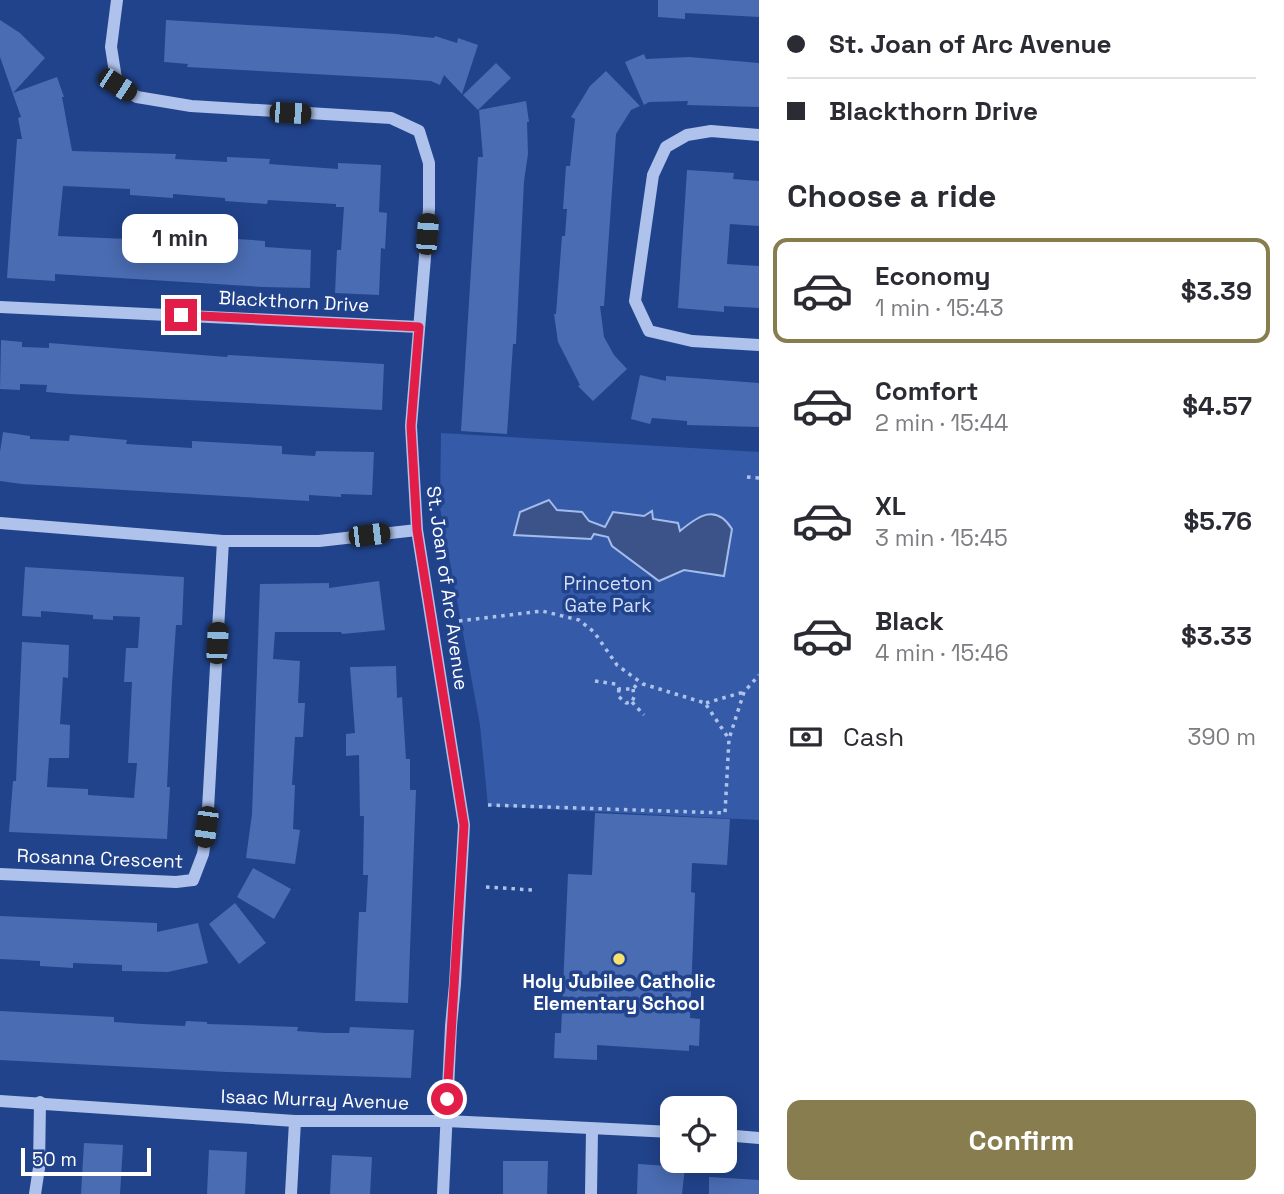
<!DOCTYPE html>
<html lang="en">
<head>
<meta charset="utf-8">
<style>
	:root { --surface:#fff; --page:#f7f7f7; --text:#2b2b33; --muted:#7c7c81; --line:#e1e1e2; --accent:#877d4e }
	body { margin:0; font-family:"Space Grotesk",sans-serif; background:var(--page); color:var(--text); height:100vh; display:flex; flex-direction:column; font-size:26px; white-space:nowrap }
	* { box-sizing:border-box; margin:0 }
	p { font-size:23px; color:var(--muted) }
	.icon { flex:none; width:38px; height:38px; fill:none; stroke:currentColor; stroke-width:2; stroke-linecap:round; stroke-linejoin:round }
	.map { position:relative; flex:1; overflow:hidden }
	.drawer { display:flex; flex-direction:column; background:var(--surface); width:525px }
	.drawer>* { flex:none }
	.banner { display:grid; align-content:center; height:154px; padding:0 28px; background:var(--surface) }
	.buttons { position:absolute; left:660px; top:1096px; display:grid; gap:14px }
	.buttons a { display:grid; place-items:center; width:77px; height:77px; border-radius:14px; background:var(--surface); box-shadow:0 4px 18px #0003; font-size:35px }
	.scale { position:absolute; left:21px; bottom:18px; width:130px; box-sizing:border-box; padding-left:7px; border:4px solid #fff; border-top:0; font-size:19px; line-height:24px; white-space:nowrap; color:#fff; -webkit-text-stroke:5px #21438b; paint-order:stroke }
	.end { position:absolute; width:32px; height:32px; margin:-16px; border:9px solid #e11d48; background:#fff; box-shadow:0 0 0 4px #fff }
	.from { border-radius:50% }
	.bubble { position:absolute; height:49px; border-radius:14px; background:var(--surface); box-shadow:0 4px 18px #0003; font-size:23px; font-weight:600; line-height:49px; text-align:center }
	.car { position:absolute; width:21px; height:42px; margin:-21px -10px; border-radius:9px; box-shadow:0 0 5px 2px #0007; background:linear-gradient(#222 24%,#8ab4d8 0 40%,#222 0 76%,#8ab4d8 0 86%,#222 0) }
	.banner b { display:flex; align-items:center; gap:24px; height:66px; font-size:26px }
	.banner b+b { border-top:2px solid var(--line) }
	.banner i { width:18px; height:18px; background:var(--text) }
	ul { padding:0; list-style:none }
	li { display:flex; align-items:center; gap:21px; height:105px; margin:0 14px 10px; padding:0 14px; border:4px solid transparent; border-radius:14px }
	li div { flex:1 }
	li b { display:block; font-size:26px }
	li em { font-style:normal; font-weight:600 }
	li.current { border-color:var(--accent) }
	li>.icon { width:63px; height:63px; stroke-width:1.5 }
	h2 { padding:0 28px; font-size:32px; line-height:84px }
	.pay { display:flex; align-items:center; gap:18px; height:77px; padding:0 28px; font-size:26px }
	.pay p { margin-inline-start:auto }
	.cta { display:flex; gap:14px; margin-top:auto; padding:14px 28px }
	.cta a { flex:1; height:80px; border-radius:14px; background:var(--accent); color:#fff; font-size:28px; font-weight:600; line-height:80px; text-align:center }
	main { display:flex; flex:1; min-height:0 }
	.map>svg:first-child { display:block }
	.green { fill:#355ba8 }
	.water { fill:#3b5388; stroke:#a2bcec; stroke-width:2 }
	.building { fill:#4a6cb2 }
	.lines { fill:none; stroke-linecap:round; stroke-linejoin:round }
	.path { stroke:#aec2eb; stroke-width:3.5; stroke-dasharray:3.5 5; stroke-linecap:butt }
	.minor { stroke:#aec2eb; stroke-width:12 }
	.route { stroke:#e11d48; stroke-width:9 }
	.poi-dot { fill:#f8e170; stroke:#21438b; stroke-width:2.5 }
	.labels { text-anchor:middle; stroke-width:7; stroke-linejoin:round; paint-order:stroke }
	.street-label { font-size:19px; fill:#fff; stroke:#21438b }
	.park-label { font-size:19px; fill:#d3dff8; stroke:#21438b }
	.poi-label { font-size:19px; font-weight:bold; fill:#fff; stroke:#21438b }
</style>
</head>
<body>
<main>
<div class="map">
<svg width="759" height="1194" viewBox="0 0 759 1194">
	<rect width="100%" height="100%" fill="#21438b"/>
	<polygon class="green" points="441,433 759,452 759,820 488,806 480,725 440,508"/>
	<path class="water" d="M549 500 557 510 582 512 589 521 605 527 613 512 644 516 652 511 653 519 678 523 680 531C698 516 716 503 732 529L724 576 684 570 659 581 612 546 608 537 594 534 591 539 514 535 520 512Z"/>
	<g class="building">
		<polygon points="658,0 759,0 759,17 685,13 685,19 658,17"/>
		<polygon points="0,20 20,33 45,58 13,93 57,77 64,97 62,97 72,151 176,154 175,159 227,162 227,157 270,159 269,164 338,169 338,163 381,165 379,212 387,213 385,249 381,248 379,295 335,293 337,250 341,250 344,207 336,207 336,204 268,200 267,204 225,201 225,198 173,194 173,198 130,195 130,189 63,186 58,236 127,239 127,233 171,235 170,242 222,245 222,238 265,241 265,247 311,250 310,288 263,287 55,274 55,281 7,278 17,139 22,139 18,118 21,117 0,57"/>
		<polygon points="166,20 396,34 434,38 435,36 457,43 458,38 478,45 462,94 444,75 440,85 431,81 404,79 187,67 188,64 164,62"/>
		<polygon points="644,54 646,59 689,57 759,63 759,107 687,105 688,101 649,102 644,105 625,62"/>
		<polygon points="496,63 511,78 478,110 463,95"/>
		<polygon points="606,71 640,106 631,110 616,134 604,306 600,306 604,337 614,355 627,369 593,401 578,386 580,385 558,342 554,314 556,314 562,236 565,236 567,209 563,209 566,166 570,166 575,119 571,117 590,86"/>
		<polygon points="526,101 529,122 527,122 528,154 524,181 516,344 513,344 507,434 461,431 478,157 483,157 479,110"/>
		<polygon points="687,170 734,173 733,179 759,181 759,226 730,224 727,264 759,266 759,308 724,306 724,312 678,308"/>
		<polygon points="1,340 22,342 22,347 49,348 49,343 227,357 228,355 384,364 382,410 70,394 46,392 47,385 20,384 20,390 0,389"/>
		<polygon points="640,375 666,381 666,376 759,383 759,427 687,425 687,421 652,418 650,424 631,419"/>
		<polygon points="3,432 30,436 30,439 69,441 70,435 127,440 126,444 192,448 192,441 282,446 282,454 315,456 316,451 374,452 372,495 341,494 341,497 309,495 309,501 22,484 0,481 0,452"/>
		<polygon points="25,567 184,577 182,625 176,625 172,684 167,787 170,787 167,839 9,832 13,781 16,781 22,642 69,645 68,678 63,677 60,724 70,725 69,758 49,758 47,787 88,789 88,795 134,798 137,763 128,763 132,682 124,682 126,648 138,648 140,617 113,616 113,620 93,619 93,615 41,611 41,617 22,616"/>
		<polygon points="379,581 385,630 342,634 341,632 275,632 273,659 300,661 298,703 305,703 303,737 295,737 292,785 295,785 293,829 300,830 295,864 246,858 252,814 260,584 329,583 329,588"/>
		<polygon points="396,666 397,698 402,697 406,759 410,759 410,790 416,790 408,1003 355,1001 359,912 366,912 368,875 363,875 364,816 360,816 359,755 346,756 346,734 355,733 350,667"/>
		<polygon points="595,813 730,819 727,865 692,863 691,892 695,893 690,1018 700,1019 699,1046 689,1045 689,1051 597,1045 597,1060 554,1058 555,1033 561,1033 568,874 592,875"/>
		<polygon points="253,868 291,889 274,919 237,897"/>
		<polygon points="235,903 266,943 239,964 209,924"/>
		<polygon points="0,916 157,923 157,932 198,923 208,963 168,972 122,971 122,965 73,963 73,968 40,966 40,961 0,959"/>
		<polygon points="0,1011 114,1017 114,1022 142,1024 185,1026 186,1021 207,1022 207,1024 298,1027 297,1031 325,1033 349,1033 350,1027 414,1030 411,1078 227,1072 0,1060"/>
		<polygon points="84,1143 123,1145 120,1194 81,1194"/>
		<polygon points="209,1150 247,1152 245,1194 207,1194"/>
		<polygon points="332,1155 372,1157 370,1194 330,1194"/>
		<polygon points="503,1161 548,1161 547,1194 503,1194"/>
		<polygon points="638,1164 685,1167 682,1194 637,1194"/>
		<polygon points="709,1177 759,1180 759,1194 709,1194"/>
	</g>
	<g class="lines">
		<g class="path">
			<polyline points="747,477 759,478"/>
			<polyline points="459,621 542,611 579,620 594,632 617,665 643,684 705,703 729,739"/>
			<polyline points="595,681 616,684 619,689 633,689 639,682"/>
			<polyline points="619,689 618,696 626,703 632,702 634,697 633,689"/>
			<polyline points="632,702 644,715"/>
			<polyline points="706,703 744,692"/>
			<polyline points="488,805 725,813 729,739 744,692 759,675"/>
			<polyline points="486,887 533,890"/>
		</g>
		<g class="minor">
			<polyline points="117,0 111,47 117,85 137,97 191,106 391,118 419,131 429,163 429,209 411,426 417,530 464,825 455,984 451,1026 443,1194"/>
			<polyline points="759,135 711,131 687,135 666,147 653,175 635,301 649,331 692,341 759,345"/>
			<polyline points="0,307 419,327"/>
			<polyline points="0,523 223,541 319,541 417,530"/>
			<polyline points="0,874 176,882 193,880 203,854 207,827 223,541"/>
			<polyline points="0,1101 295,1121 446,1121 672,1132"/>
			<polyline points="724,1135 759,1138"/>
			<polyline points="35,1194 39,1168 40,1102"/>
			<polyline points="291,1194 295,1121"/>
			<polyline points="591,1194 592,1130"/>
		</g>
	</g>
	<g class="lines">
		<polyline class="route" points="181,315 419,327 411,426 417,530 464,825 447,1099"/>
	</g>
	<circle class="poi-dot" cx="619" cy="959" r="7"/>
	<g class="labels">
		<g class="street-label">
			<text transform="translate(294 301) rotate(3)" y="7">Blackthorn Drive</text>
			<text transform="translate(448 588) rotate(82)" y="7">St. Joan of Arc Avenue</text>
			<text transform="translate(100 858) rotate(2)" y="7">Rosanna Crescent</text>
			<text transform="translate(315 1099) rotate(2)" y="7">Isaac Murray Avenue</text>
		</g>
		<g class="park-label">
			<text x="608" y="590">Princeton<tspan x="608" dy="22">Gate Park</tspan></text>
		</g>
		<g class="poi-label">
			<text x="619" y="988">Holy Jubilee Catholic<tspan x="619" dy="22">Elementary School</tspan></text>
		</g>
	</g>
</svg>
<div class="buttons">
<a><svg class="icon" aria-label="locate" viewBox="0 0 24 24"><circle cx="12" cy="12" r="6"/><path d="M12 2v4M12 18v4M2 12h4M18 12h4"/></svg></a>
</div>
<div class="scale">50 m</div>
<i class="end from" style="left:447px;top:1099px"></i>
<i class="end" style="left:181px;top:315px"></i>
<div class="bubble" style="left:122px;top:214px;width:116px">1 min</div>
<i class="car" style="left:117px;top:85px;rotate:123deg"></i>
<i class="car" style="left:290px;top:113px;rotate:93deg"></i>
<i class="car" style="left:427px;top:234px;rotate:4deg"></i>
<i class="car" style="left:369px;top:535px;rotate:83deg"></i>
<i class="car" style="left:217px;top:643px;rotate:3deg"></i>
<i class="car" style="left:206px;top:827px;rotate:188deg"></i>
</div>
<section class="drawer">
<div class="banner">
<b><i class="from"></i>St. Joan of Arc Avenue</b>
<b><i></i>Blackthorn Drive</b>
</div>
<h2>Choose a ride</h2>
<ul>
<li class="current"><svg class="icon" aria-label="car" viewBox="0 0 24 24"><path d="M5 17H2v-5l4-1 3-4h7l3 4 3 1v5h-3M9 17h6M6 11h13"/><circle cx="7" cy="17" r="2"/><circle cx="17" cy="17" r="2"/></svg><div><b>Economy</b><p>1 min · 15:43</p></div><em>$3.39</em></li>
<li><svg class="icon" aria-label="car" viewBox="0 0 24 24"><path d="M5 17H2v-5l4-1 3-4h7l3 4 3 1v5h-3M9 17h6M6 11h13"/><circle cx="7" cy="17" r="2"/><circle cx="17" cy="17" r="2"/></svg><div><b>Comfort</b><p>2 min · 15:44</p></div><em>$4.57</em></li>
<li><svg class="icon" aria-label="car" viewBox="0 0 24 24"><path d="M5 17H2v-5l4-1 3-4h7l3 4 3 1v5h-3M9 17h6M6 11h13"/><circle cx="7" cy="17" r="2"/><circle cx="17" cy="17" r="2"/></svg><div><b>XL</b><p>3 min · 15:45</p></div><em>$5.76</em></li>
<li><svg class="icon" aria-label="car" viewBox="0 0 24 24"><path d="M5 17H2v-5l4-1 3-4h7l3 4 3 1v5h-3M9 17h6M6 11h13"/><circle cx="7" cy="17" r="2"/><circle cx="17" cy="17" r="2"/></svg><div><b>Black</b><p>4 min · 15:46</p></div><em>$3.33</em></li>
</ul>
<div class="pay"><svg class="icon" aria-label="cash" viewBox="0 0 24 24"><path d="M3 7h18v10H3z"/><circle cx="12" cy="12" r="2"/></svg>Cash<p>390 m</p></div>
<div class="cta"><a>Confirm</a></div>
</section>
</main>
</body>
</html>
